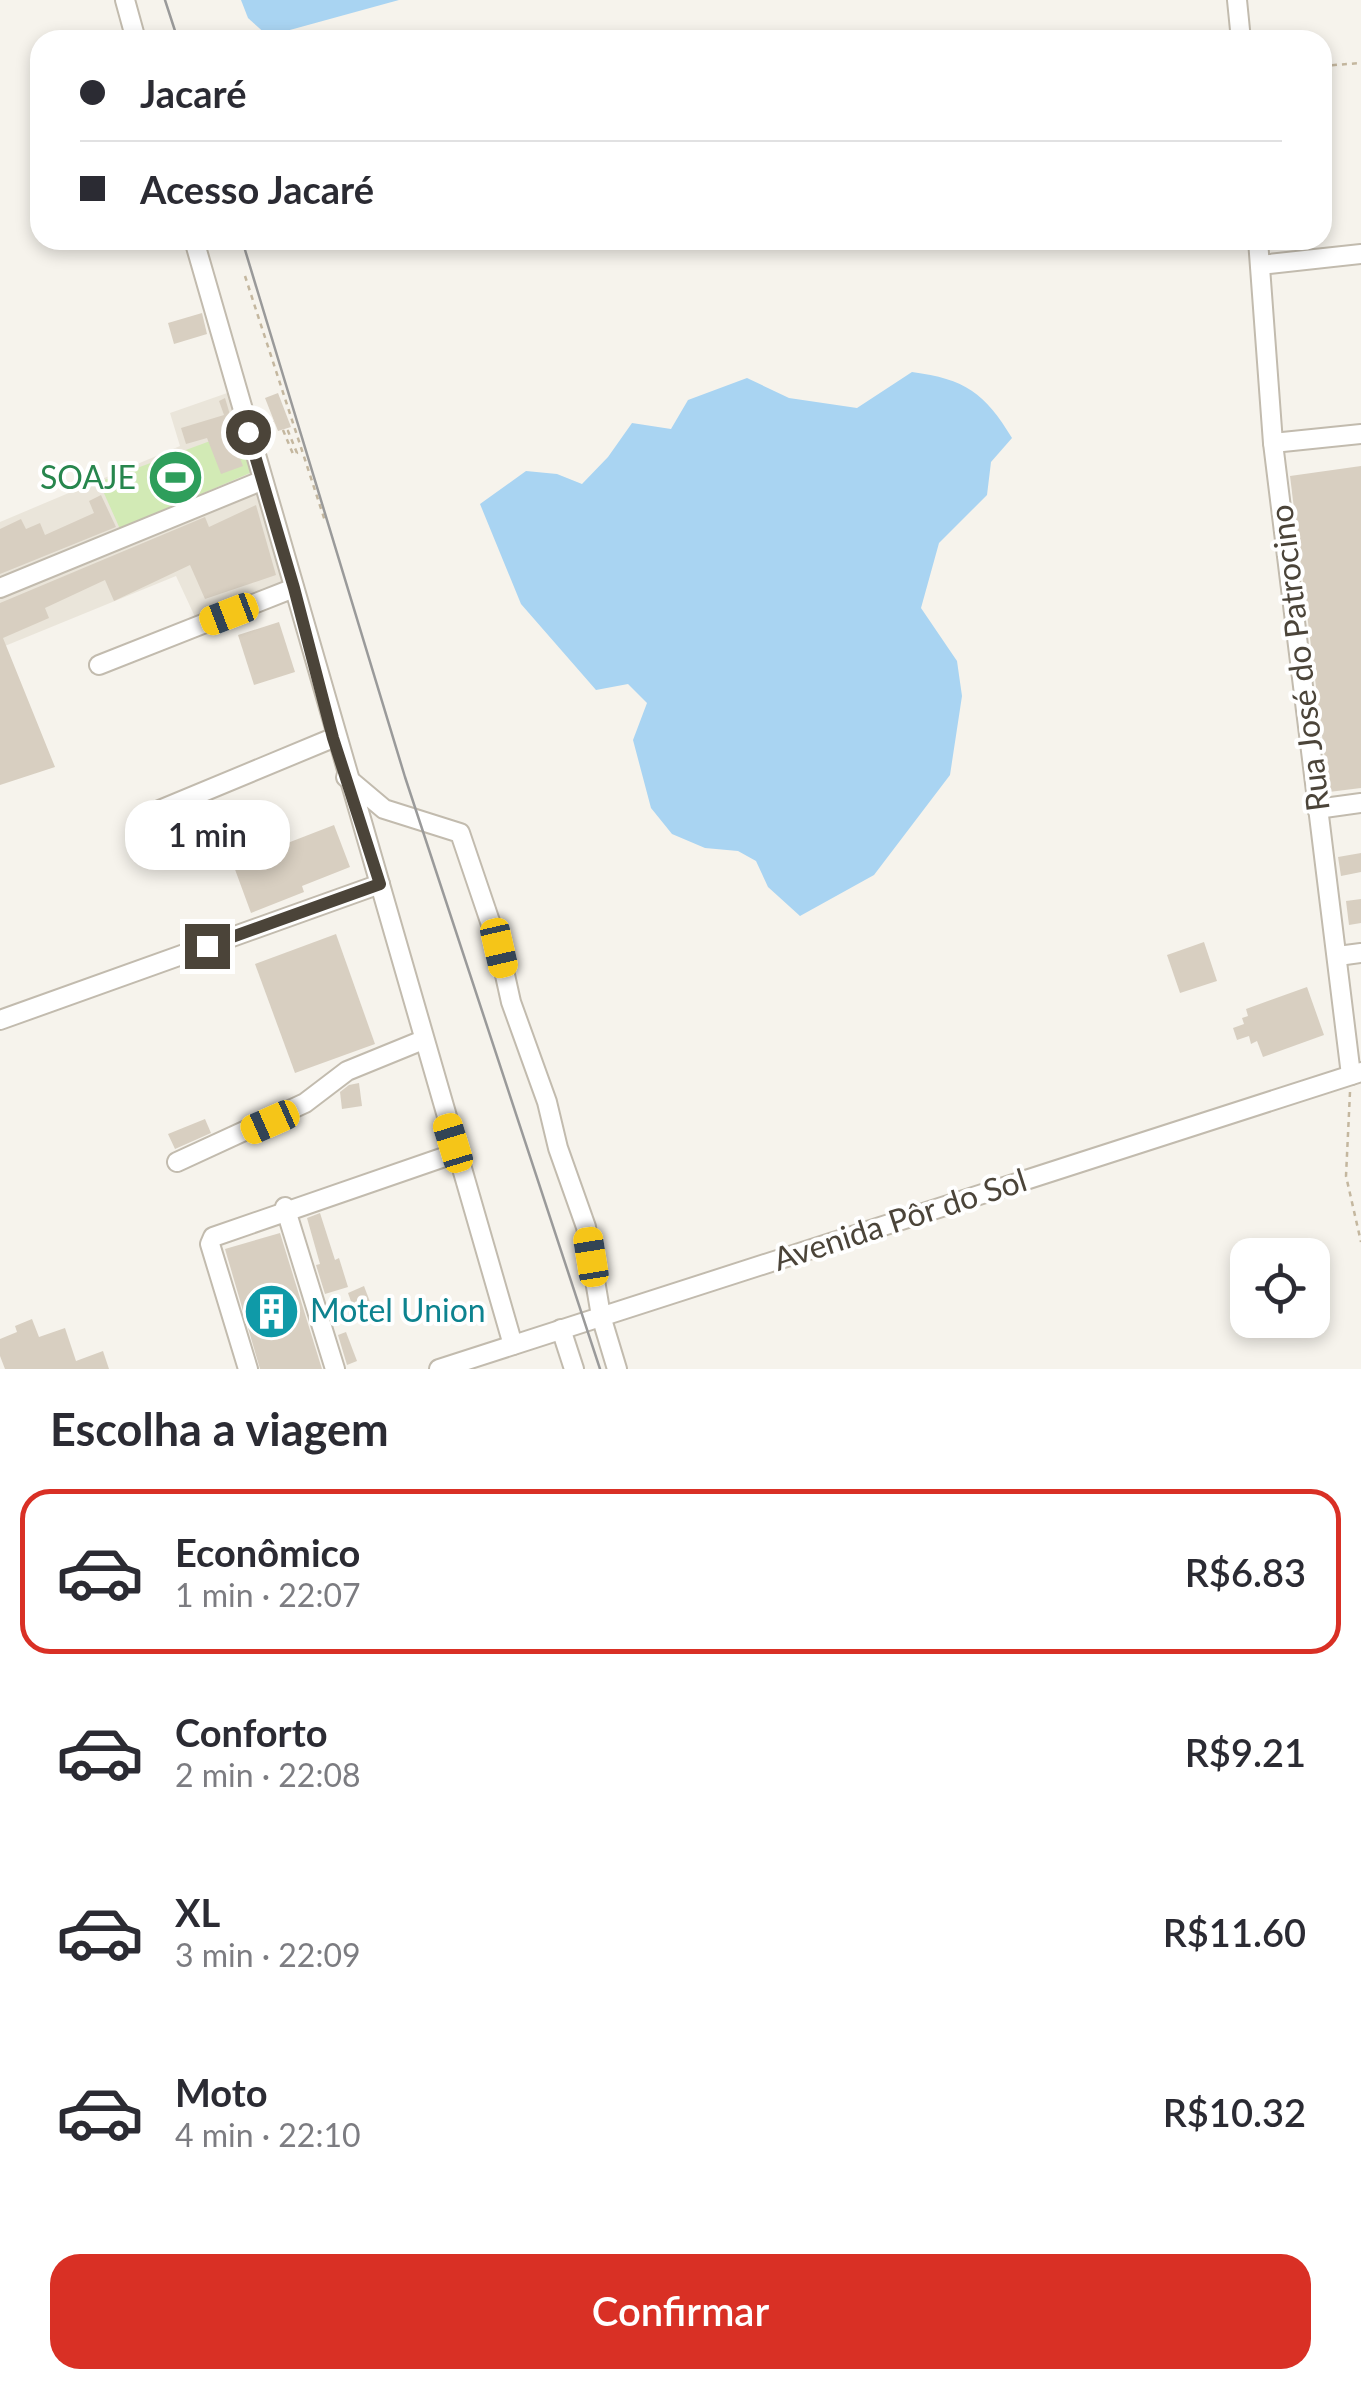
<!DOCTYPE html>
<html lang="pt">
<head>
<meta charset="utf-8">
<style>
	:root { --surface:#fff; --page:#f2f2f3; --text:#2b2b33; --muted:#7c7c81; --line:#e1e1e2; --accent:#d93025 }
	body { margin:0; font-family:Lato,sans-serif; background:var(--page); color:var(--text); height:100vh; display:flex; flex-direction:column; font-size:38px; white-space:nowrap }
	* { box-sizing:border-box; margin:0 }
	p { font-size:32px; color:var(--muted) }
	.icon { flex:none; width:55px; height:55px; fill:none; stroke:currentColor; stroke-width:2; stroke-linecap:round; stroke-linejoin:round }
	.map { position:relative; height:1369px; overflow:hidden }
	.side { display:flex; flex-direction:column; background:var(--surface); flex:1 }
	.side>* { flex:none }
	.guide { position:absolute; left:30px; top:30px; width:1302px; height:220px; border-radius:30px; box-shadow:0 5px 15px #0003; display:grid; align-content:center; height:220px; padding:0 50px; background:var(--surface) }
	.controls { position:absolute; left:1230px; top:1238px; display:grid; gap:20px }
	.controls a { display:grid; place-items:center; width:100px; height:100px; border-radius:20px; background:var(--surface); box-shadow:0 5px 15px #0003; font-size:50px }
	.end { position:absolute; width:45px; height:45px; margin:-22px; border:12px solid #4b4439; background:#fff; box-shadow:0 0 0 5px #fff }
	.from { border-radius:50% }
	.bubble { position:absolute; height:70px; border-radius:30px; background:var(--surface); box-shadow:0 5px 15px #0003; font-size:32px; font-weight:600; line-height:70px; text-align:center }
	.car { position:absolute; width:30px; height:60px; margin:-30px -15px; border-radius:12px; box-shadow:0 0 8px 2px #0007; background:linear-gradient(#f5c518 24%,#345 0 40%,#f5c518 0 76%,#345 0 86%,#f5c518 0) }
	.guide b { display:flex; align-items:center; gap:35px; height:95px; font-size:38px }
	.guide b+b { border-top:2px solid var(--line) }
	.guide i { width:25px; height:25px; background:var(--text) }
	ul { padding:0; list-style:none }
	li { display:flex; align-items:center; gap:30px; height:165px; margin:0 20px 15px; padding:0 30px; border:5px solid transparent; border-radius:30px }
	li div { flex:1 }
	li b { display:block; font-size:38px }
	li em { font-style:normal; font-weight:600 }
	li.on { border-color:var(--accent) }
	li>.icon { width:90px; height:90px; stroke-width:1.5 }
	h2 { padding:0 50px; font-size:45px; line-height:120px }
	.cta { display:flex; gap:20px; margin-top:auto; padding:20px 50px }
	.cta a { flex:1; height:115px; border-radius:30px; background:var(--accent); color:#fff; font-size:40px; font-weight:600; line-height:115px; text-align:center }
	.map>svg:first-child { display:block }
	.residential { fill:#eae5da }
	.green { fill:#d2eab5 }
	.water { fill:#a9d4f2 }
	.building { fill:#d8cfc1 }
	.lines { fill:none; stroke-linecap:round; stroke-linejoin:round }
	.minor-casing { stroke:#c2bbae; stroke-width:22 }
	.path { stroke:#c4b79f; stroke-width:2.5; stroke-dasharray:5 5; stroke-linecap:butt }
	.minor { stroke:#fff; stroke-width:18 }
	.tram { stroke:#9a9a9a; stroke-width:2.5 }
	.route { stroke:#4b4439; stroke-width:12 }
	.labels { text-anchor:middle; stroke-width:8; stroke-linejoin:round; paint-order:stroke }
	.leisure-label { font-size:32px; fill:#27864d; stroke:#fff; text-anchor:end }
	.street-label { font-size:32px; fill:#4b4439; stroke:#fff }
	.culture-label { font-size:32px; fill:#0d838f; stroke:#fff; text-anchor:start }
</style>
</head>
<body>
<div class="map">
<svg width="1361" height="1369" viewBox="0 0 1361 1369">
	<rect width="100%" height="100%" fill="#f6f3ec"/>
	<polygon class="residential" points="233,391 289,586 196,619 176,576 0,648 0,522 180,446 170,413"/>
	<polygon class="green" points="240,430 250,473 120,529 99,482"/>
	<g class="water">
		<polygon points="241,0 399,0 268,36 248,18"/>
		<path d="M912 372C965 379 985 393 1012 438L991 462 987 495 939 543 921 608 957 661 962 696 950 775 874 875 800 916 768 887 756 861 738 851 705 848 672 834 651 808 633 740 647 703 628 684 596 690 521 604 480 504 526 471 557 474 582 484 608 457 632 423 671 429 688 400 747 378 789 398 857 408Z"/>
	</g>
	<g class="building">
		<polygon points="202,313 207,334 174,344 168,323"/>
		<polygon points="278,393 291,427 278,431 265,398"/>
		<polygon points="225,398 234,428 229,430 243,466 221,474 207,438 186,444 181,428 224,415 219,401"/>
		<polygon points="1361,466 1361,788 1329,792 1290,476"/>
		<polygon points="101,495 116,527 0,574 0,529 21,519 26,529 40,523 45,535 94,513 89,501"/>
		<polygon points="256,505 276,575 205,599 190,565 114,601 105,580 45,608 49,618 3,638 55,767 0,785 0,603 205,517 209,527"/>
		<polygon points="279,622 295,672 254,685 238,635"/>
		<polygon points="334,825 350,867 302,886 304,892 251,913 233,864"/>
		<polygon points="1361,853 1361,872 1341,876 1338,857"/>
		<polygon points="1361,899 1361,923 1349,925 1346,901"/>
		<polygon points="336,934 375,1044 295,1073 255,964"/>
		<polygon points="1204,942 1217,981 1180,993 1167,955"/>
		<polygon points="1307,987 1324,1035 1263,1057 1257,1041 1251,1044 1249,1036 1237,1040 1233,1028 1244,1024 1242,1018 1248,1016 1246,1009"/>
		<polygon points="359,1083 362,1106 342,1109 340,1092 349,1085"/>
		<polygon points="205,1119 211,1133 175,1149 168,1134"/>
		<polygon points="320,1213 335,1260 339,1258 348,1287 325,1294 316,1265 320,1264 307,1218"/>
		<polygon points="280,1233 322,1369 260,1369 225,1249"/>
		<polygon points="364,1286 375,1315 358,1321 348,1293"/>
		<polygon points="32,1319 39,1337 65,1328 76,1361 103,1351 109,1369 5,1369 0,1356 0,1339 17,1332 15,1326"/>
		<polygon points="346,1332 357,1361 347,1365 338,1335"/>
	</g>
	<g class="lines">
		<defs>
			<g id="minor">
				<polyline points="125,0 136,40"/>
				<polyline points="1237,0 1241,40"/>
				<path d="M194 240C297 609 404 977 513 1345"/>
				<polyline points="1258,240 1273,443 1351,1075"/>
				<polyline points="1260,265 1361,254"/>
				<polyline points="1273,443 1361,434"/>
				<polyline points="0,588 261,481"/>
				<polyline points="99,665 294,588"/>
				<polyline points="346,777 384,809 460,833 499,948 511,1002 547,1102 558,1148 586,1227 601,1316 617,1369"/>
				<polyline points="1317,809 1361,803"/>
				<polyline points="150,814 333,738"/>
				<polyline points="1338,956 1361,953"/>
				<polyline points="0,1020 380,884"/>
				<polyline points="177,1162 305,1103 347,1071 423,1040"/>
				<polyline points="285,1207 335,1369"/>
				<polyline points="561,1329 574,1369"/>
				<polyline points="248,1369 210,1244 213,1237 456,1153"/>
				<polyline points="439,1369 1361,1072"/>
			</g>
		</defs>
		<use href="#minor" class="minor-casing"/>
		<g class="path">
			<polyline points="1322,66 1361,63"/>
			<polyline points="245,276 325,521"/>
			<polyline points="262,426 274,422"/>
			<polyline points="283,430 293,454 297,453 288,431 293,429"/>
			<polyline points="1350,1092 1346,1176 1361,1242"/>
		</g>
		<use href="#minor" class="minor"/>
		<g class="tram">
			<polyline points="165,0 178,40"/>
			<polyline points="242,240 405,777 600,1369"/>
		</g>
	</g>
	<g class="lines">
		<polyline class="route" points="207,946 380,884 333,738 294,588 248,432"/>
	</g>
	<defs>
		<symbol id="stadium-disc" viewBox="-11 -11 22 22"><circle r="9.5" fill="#2e9e5b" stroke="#fff"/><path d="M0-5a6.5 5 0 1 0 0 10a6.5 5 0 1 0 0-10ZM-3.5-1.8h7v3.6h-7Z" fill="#fff"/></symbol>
		<symbol id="building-disc" viewBox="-11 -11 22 22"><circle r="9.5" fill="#0f9aa8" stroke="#fff"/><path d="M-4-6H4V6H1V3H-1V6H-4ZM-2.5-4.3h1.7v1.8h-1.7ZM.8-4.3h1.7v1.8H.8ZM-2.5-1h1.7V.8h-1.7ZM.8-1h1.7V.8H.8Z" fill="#fff"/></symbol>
	</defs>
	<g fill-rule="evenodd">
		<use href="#stadium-disc" x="144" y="446" width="63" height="63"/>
		<use href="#building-disc" x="240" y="1280" width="63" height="63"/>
	</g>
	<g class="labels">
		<g class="leisure-label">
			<text x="136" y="489">SOAJE</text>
		</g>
		<g class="street-label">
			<text transform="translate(1300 658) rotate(-97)" y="11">Rua José do Patrocino</text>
			<text transform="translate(900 1220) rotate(-18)" y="11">Avenida Pôr do Sol</text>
		</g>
		<g class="culture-label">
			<text x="310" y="1322">Motel Union</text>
		</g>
	</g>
</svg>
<div class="controls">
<a><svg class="icon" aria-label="locate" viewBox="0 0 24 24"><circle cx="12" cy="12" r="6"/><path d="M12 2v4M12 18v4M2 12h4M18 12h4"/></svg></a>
</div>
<i class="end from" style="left:248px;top:432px"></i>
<i class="end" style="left:207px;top:946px"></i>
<div class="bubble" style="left:125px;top:800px;width:165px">1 min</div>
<i class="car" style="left:229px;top:614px;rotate:249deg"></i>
<i class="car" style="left:499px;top:948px;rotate:167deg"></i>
<i class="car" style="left:270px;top:1122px;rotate:246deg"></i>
<i class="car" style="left:453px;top:1143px;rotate:343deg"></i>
<i class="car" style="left:591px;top:1257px;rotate:351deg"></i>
<div class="guide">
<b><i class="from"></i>Jacaré</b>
<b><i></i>Acesso Jacaré</b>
</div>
</div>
<section class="side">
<h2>Escolha a viagem</h2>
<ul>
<li class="on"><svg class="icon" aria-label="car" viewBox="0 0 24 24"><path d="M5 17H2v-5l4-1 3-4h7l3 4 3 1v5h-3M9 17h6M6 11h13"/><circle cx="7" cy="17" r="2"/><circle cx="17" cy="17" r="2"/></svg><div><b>Econômico</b><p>1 min · 22:07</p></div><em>R$6.83</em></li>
<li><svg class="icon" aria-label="car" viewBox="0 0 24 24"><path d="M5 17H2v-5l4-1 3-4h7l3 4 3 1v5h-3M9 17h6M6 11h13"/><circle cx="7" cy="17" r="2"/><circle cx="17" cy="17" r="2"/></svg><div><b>Conforto</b><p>2 min · 22:08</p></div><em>R$9.21</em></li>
<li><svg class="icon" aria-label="car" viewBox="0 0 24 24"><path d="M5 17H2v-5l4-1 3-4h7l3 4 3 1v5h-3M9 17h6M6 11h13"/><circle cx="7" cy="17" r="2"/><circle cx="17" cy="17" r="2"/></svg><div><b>XL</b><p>3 min · 22:09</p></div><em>R$11.60</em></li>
<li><svg class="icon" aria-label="car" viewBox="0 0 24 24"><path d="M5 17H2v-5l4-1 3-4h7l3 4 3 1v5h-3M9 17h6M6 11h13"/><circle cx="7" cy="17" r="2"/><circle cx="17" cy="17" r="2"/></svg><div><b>Moto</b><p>4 min · 22:10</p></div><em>R$10.32</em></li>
</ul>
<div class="cta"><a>Confirmar</a></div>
</section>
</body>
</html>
